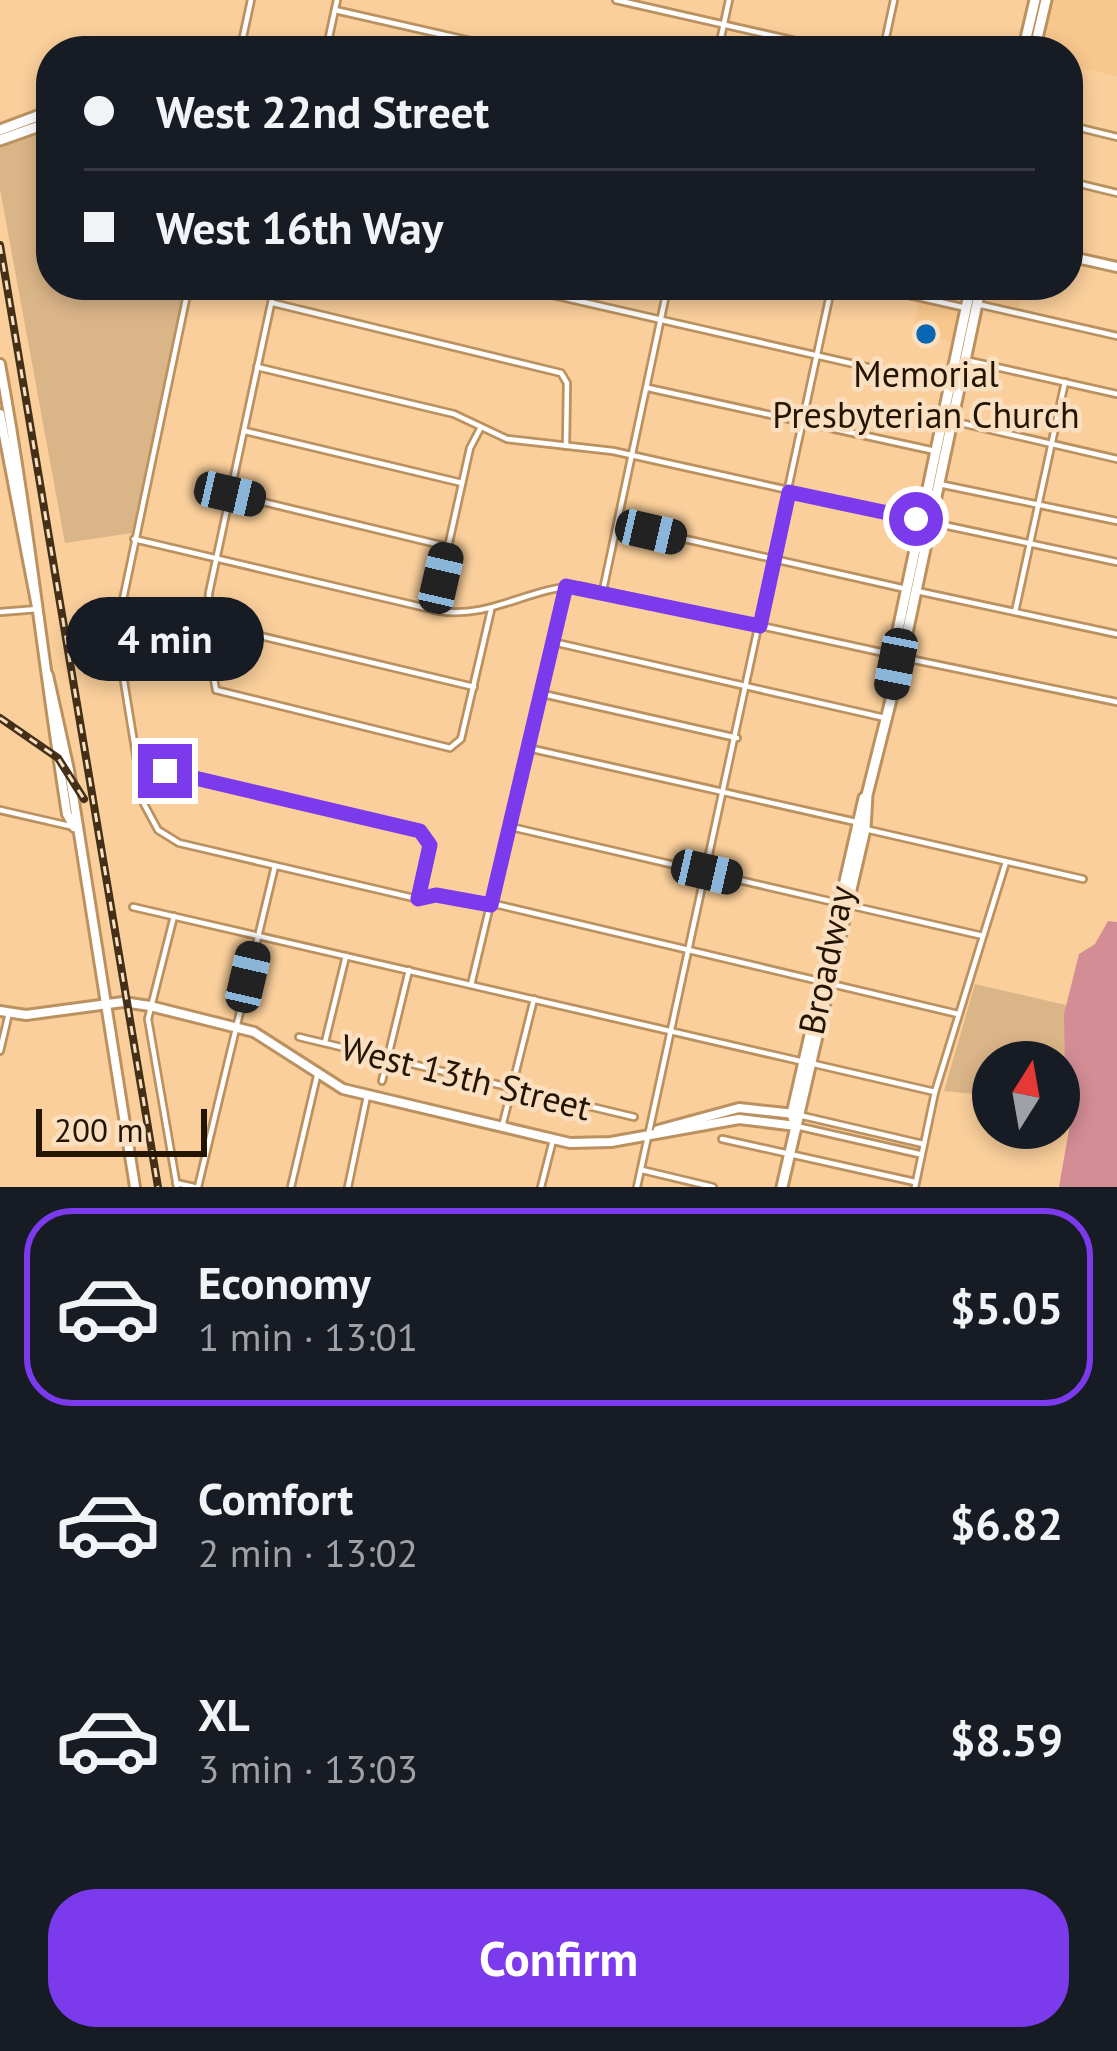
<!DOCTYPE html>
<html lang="en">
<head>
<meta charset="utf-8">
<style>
	:root { --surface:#171b24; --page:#242831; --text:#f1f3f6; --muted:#9ea1a6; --line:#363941; --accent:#7c3aed }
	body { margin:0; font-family:"PT Sans",sans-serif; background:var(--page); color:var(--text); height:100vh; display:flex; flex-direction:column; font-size:45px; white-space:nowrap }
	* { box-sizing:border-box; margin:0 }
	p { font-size:39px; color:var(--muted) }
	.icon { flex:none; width:66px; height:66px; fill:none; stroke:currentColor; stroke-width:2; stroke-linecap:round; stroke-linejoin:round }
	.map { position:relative; height:1187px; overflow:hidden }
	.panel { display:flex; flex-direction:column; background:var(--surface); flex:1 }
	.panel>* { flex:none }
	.hud { position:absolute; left:36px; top:36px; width:1047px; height:264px; border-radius:48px; box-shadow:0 6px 18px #0003; display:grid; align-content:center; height:264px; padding:0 48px; background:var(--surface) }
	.needle { width:78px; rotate:11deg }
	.buttons { position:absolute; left:972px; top:1041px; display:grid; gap:24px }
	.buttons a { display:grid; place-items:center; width:108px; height:108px; border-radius:50%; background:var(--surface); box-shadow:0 6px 18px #0003; font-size:60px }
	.scale { position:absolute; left:36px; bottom:30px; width:171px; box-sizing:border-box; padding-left:12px; border:6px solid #241402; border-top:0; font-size:33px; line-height:42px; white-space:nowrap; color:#241402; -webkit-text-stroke:9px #fae0c1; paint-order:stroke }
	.end { position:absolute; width:54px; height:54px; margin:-27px; border:15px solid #7c3aed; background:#fff; box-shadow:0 0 0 6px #fff }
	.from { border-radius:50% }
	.bubble { position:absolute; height:84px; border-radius:42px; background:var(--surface); box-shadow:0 6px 18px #0003; font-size:39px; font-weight:800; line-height:84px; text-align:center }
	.car { position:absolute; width:36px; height:72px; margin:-36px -18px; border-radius:15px; box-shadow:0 0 9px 3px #0007; background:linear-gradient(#222 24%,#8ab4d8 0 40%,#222 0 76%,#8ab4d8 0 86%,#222 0) }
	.hud b { display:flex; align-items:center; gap:42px; height:114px; font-size:45px }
	.hud b+b { border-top:3px solid var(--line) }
	.hud i { width:30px; height:30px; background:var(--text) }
	ul { padding:21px 0 0; list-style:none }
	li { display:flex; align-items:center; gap:36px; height:198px; margin:0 24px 18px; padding:0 24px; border:6px solid transparent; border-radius:48px }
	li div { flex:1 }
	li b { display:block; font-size:45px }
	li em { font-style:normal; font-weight:800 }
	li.selected { border-color:var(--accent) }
	li>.icon { width:108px; height:108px; stroke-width:1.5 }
	.cta { display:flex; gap:24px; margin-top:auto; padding:24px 48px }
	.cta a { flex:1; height:138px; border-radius:48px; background:var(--accent); color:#fff; font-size:48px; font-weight:800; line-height:138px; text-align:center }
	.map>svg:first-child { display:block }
	.built { fill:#f8c78d }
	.green { fill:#dab588 }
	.water { fill:#d38d95 }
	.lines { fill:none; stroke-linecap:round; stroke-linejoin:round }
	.street-casing { stroke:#ba915f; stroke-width:10 }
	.secondary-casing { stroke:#ba915f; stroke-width:14 }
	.primary-casing { stroke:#ba915f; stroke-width:15 }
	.street { stroke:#fff; stroke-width:4.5 }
	.secondary { stroke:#fff; stroke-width:8 }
	.primary { stroke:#fff; stroke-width:9 }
	.rail-casing { stroke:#443019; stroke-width:8 }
	.rail { stroke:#fae0c1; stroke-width:3; stroke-dasharray:9; stroke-linecap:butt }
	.route { stroke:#7c3aed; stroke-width:15 }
	.poi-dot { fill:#0966b3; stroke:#fae0c1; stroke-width:4.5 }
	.labels { text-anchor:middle; stroke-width:9; stroke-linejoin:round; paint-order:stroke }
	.poi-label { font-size:36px; fill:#241402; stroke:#fae0c1 }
	.street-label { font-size:36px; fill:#241402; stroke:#fae0c1 }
</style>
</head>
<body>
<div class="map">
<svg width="1117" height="1187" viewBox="0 0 1117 1187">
	<rect width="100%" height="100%" fill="#facf9b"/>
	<g class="built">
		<polygon points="1052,0 1117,0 1117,76 1068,65 1068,51 1040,51"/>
		<polygon points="882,285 1024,285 1019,310 964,299 954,342 913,333 920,293"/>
	</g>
	<g class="green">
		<polygon points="51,127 51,285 185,285 132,533 65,543 0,189 0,145"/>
		<polygon points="975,984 1066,1005 1065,1064 1059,1078 1059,1062 993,1062 993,1096 944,1091"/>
	</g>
	<polygon class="water" points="1108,921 1117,922 1117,1187 1059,1187 1073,1107 1078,1105 1059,1093 1065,1064 1064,1014 1079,954 1095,944"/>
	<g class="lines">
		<defs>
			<g id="street">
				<polyline points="616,0 840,51"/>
				<polyline points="335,10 515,51"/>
				<polyline points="240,51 251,0"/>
				<polyline points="326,51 337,0"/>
				<polyline points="718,51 729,0"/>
				<polyline points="883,51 894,0"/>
				<polyline points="1068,125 1117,137"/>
				<polyline points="1068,181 1117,193"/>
				<polyline points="189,285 121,609 121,663 144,804 158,830 179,843 418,899 436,895 499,905 958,1014"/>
				<polyline points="275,285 209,593 207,641 216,690 450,748 461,739 491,610"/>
				<polyline points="509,285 950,386"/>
				<polyline points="865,285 966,308"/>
				<polyline points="273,303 561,373 567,383 566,446"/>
				<polyline points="977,304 1117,336"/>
				<polyline points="965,360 1117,394"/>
				<polyline points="257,367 454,414 507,439 613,451 918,519"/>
				<polyline points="648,388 935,451"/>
				<polyline points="952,421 1117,459"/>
				<polyline points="245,431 462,483"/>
				<polyline points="939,484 1117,521"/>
				<polyline points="230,494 449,547"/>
				<polyline points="929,522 1117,562"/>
				<polyline points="619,524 906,589"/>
				<path d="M134 539 439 611C491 619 529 587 579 586L894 655"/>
				<polyline points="603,590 668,285"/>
				<polyline points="917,591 1117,634"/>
				<polyline points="434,610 470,448 481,427"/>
				<polyline points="0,612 38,609"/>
				<polyline points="1015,612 1065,382"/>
				<polyline points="206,623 474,687"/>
				<polyline points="553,642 885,718"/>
				<polyline points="905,658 1117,702"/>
				<polyline points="543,694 737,738"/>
				<polyline points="528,748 856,822"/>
				<polyline points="141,774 174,772 420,831 430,845 418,899"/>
				<polyline points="0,810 74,827"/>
				<polyline points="511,827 838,903"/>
				<polyline points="865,829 1083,879"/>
				<polyline points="848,905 983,936"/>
				<polyline points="133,907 804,1062"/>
				<polyline points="174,916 148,1019 177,1187"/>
				<polyline points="471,985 566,587"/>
				<polyline points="299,1037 634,1117"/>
				<polyline points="325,1042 346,956"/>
				<polyline points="0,1051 9,1013"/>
				<polyline points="814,1064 935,1092"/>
				<polyline points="382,1081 409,970"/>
				<polyline points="803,1116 923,1144"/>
				<polyline points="796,1126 919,1154"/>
				<polyline points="502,1127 534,999"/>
				<polyline points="722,1139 915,1182"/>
				<polyline points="642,1170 713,1187"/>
				<polyline points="176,1183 194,1187"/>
				<polyline points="198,1187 275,866"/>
				<polyline points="291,1187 317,1076"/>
				<polyline points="348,1187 367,1096"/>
				<polyline points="541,1187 553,1140"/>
				<polyline points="637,1187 832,285"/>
				<polyline points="915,1187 935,1092 1006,862"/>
			</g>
			<g id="secondary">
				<polyline points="1068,256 1117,267"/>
				<path d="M0 364C28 515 43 664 67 814L74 827"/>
				<polyline points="0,414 37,607"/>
				<polyline points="48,675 69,770 135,1187"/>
				<polyline points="0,1011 26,1015 123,1002 150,1006 254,1032 343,1089 570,1143 611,1142 739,1119 796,1126"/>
				<polyline points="658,1130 739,1108 795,1114"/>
			</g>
			<g id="primary">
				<polyline points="1023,51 1035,0"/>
				<polyline points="1034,51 1046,0"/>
				<polyline points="0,130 51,111"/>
				<polyline points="0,140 51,122"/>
				<polyline points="898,656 894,649 971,285"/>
				<polyline points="796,1126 792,1114 864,798"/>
				<polyline points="782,1187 865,829 867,795 903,652 981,285"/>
			</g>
		</defs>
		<use href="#street" class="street-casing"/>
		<use href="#secondary" class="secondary-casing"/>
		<use href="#primary" class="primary-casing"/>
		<use href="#street" class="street"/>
		<use href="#secondary" class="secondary"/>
		<use href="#primary" class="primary"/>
		<defs>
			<g id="rail">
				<polyline points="0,245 158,1187"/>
				<polyline points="0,718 58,758 84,799"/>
			</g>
		</defs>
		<use href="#rail" class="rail-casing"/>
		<use href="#rail" class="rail"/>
	</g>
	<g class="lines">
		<polyline class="route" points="165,771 420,831 430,845 418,899 436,895 491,905 566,586 760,626 789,492 916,519"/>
	</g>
	<circle class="poi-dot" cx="926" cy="334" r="12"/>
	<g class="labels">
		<g class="poi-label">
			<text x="926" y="387">Memorial<tspan x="926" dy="41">Presbyterian Church</tspan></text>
		</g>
		<g class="street-label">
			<text transform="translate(826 960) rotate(-78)" y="13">Broadway</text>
			<text transform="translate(466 1077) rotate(14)" y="13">West 13th Street</text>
		</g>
	</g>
</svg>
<div class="buttons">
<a><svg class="needle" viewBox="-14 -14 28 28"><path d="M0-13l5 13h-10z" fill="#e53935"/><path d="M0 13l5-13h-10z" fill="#9ea1a6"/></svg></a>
</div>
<div class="scale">200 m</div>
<i class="end from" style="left:916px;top:519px"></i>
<i class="end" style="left:165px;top:771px"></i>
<div class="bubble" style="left:66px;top:597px;width:198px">4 min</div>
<i class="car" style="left:230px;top:494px;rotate:103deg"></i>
<i class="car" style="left:651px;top:532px;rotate:103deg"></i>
<i class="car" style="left:441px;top:578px;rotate:13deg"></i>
<i class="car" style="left:896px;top:664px;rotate:191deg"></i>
<i class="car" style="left:707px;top:872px;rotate:103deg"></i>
<i class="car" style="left:248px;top:977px;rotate:13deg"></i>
<div class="hud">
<b><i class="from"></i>West 22nd Street</b>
<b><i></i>West 16th Way</b>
</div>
</div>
<section class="panel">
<ul>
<li class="selected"><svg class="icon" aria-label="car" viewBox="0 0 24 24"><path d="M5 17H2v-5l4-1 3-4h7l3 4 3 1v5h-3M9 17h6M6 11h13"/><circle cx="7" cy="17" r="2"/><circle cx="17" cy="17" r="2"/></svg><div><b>Economy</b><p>1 min · 13:01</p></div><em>$5.05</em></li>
<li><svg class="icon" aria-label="car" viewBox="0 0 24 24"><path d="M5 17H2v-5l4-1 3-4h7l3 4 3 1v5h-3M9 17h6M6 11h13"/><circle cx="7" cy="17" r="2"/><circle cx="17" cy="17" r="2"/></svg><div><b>Comfort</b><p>2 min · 13:02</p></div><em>$6.82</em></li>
<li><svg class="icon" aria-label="car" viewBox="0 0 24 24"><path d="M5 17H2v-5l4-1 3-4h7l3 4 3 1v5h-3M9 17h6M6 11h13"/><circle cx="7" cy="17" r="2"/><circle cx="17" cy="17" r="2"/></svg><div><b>XL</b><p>3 min · 13:03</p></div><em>$8.59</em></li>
</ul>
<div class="cta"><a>Confirm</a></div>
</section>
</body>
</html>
